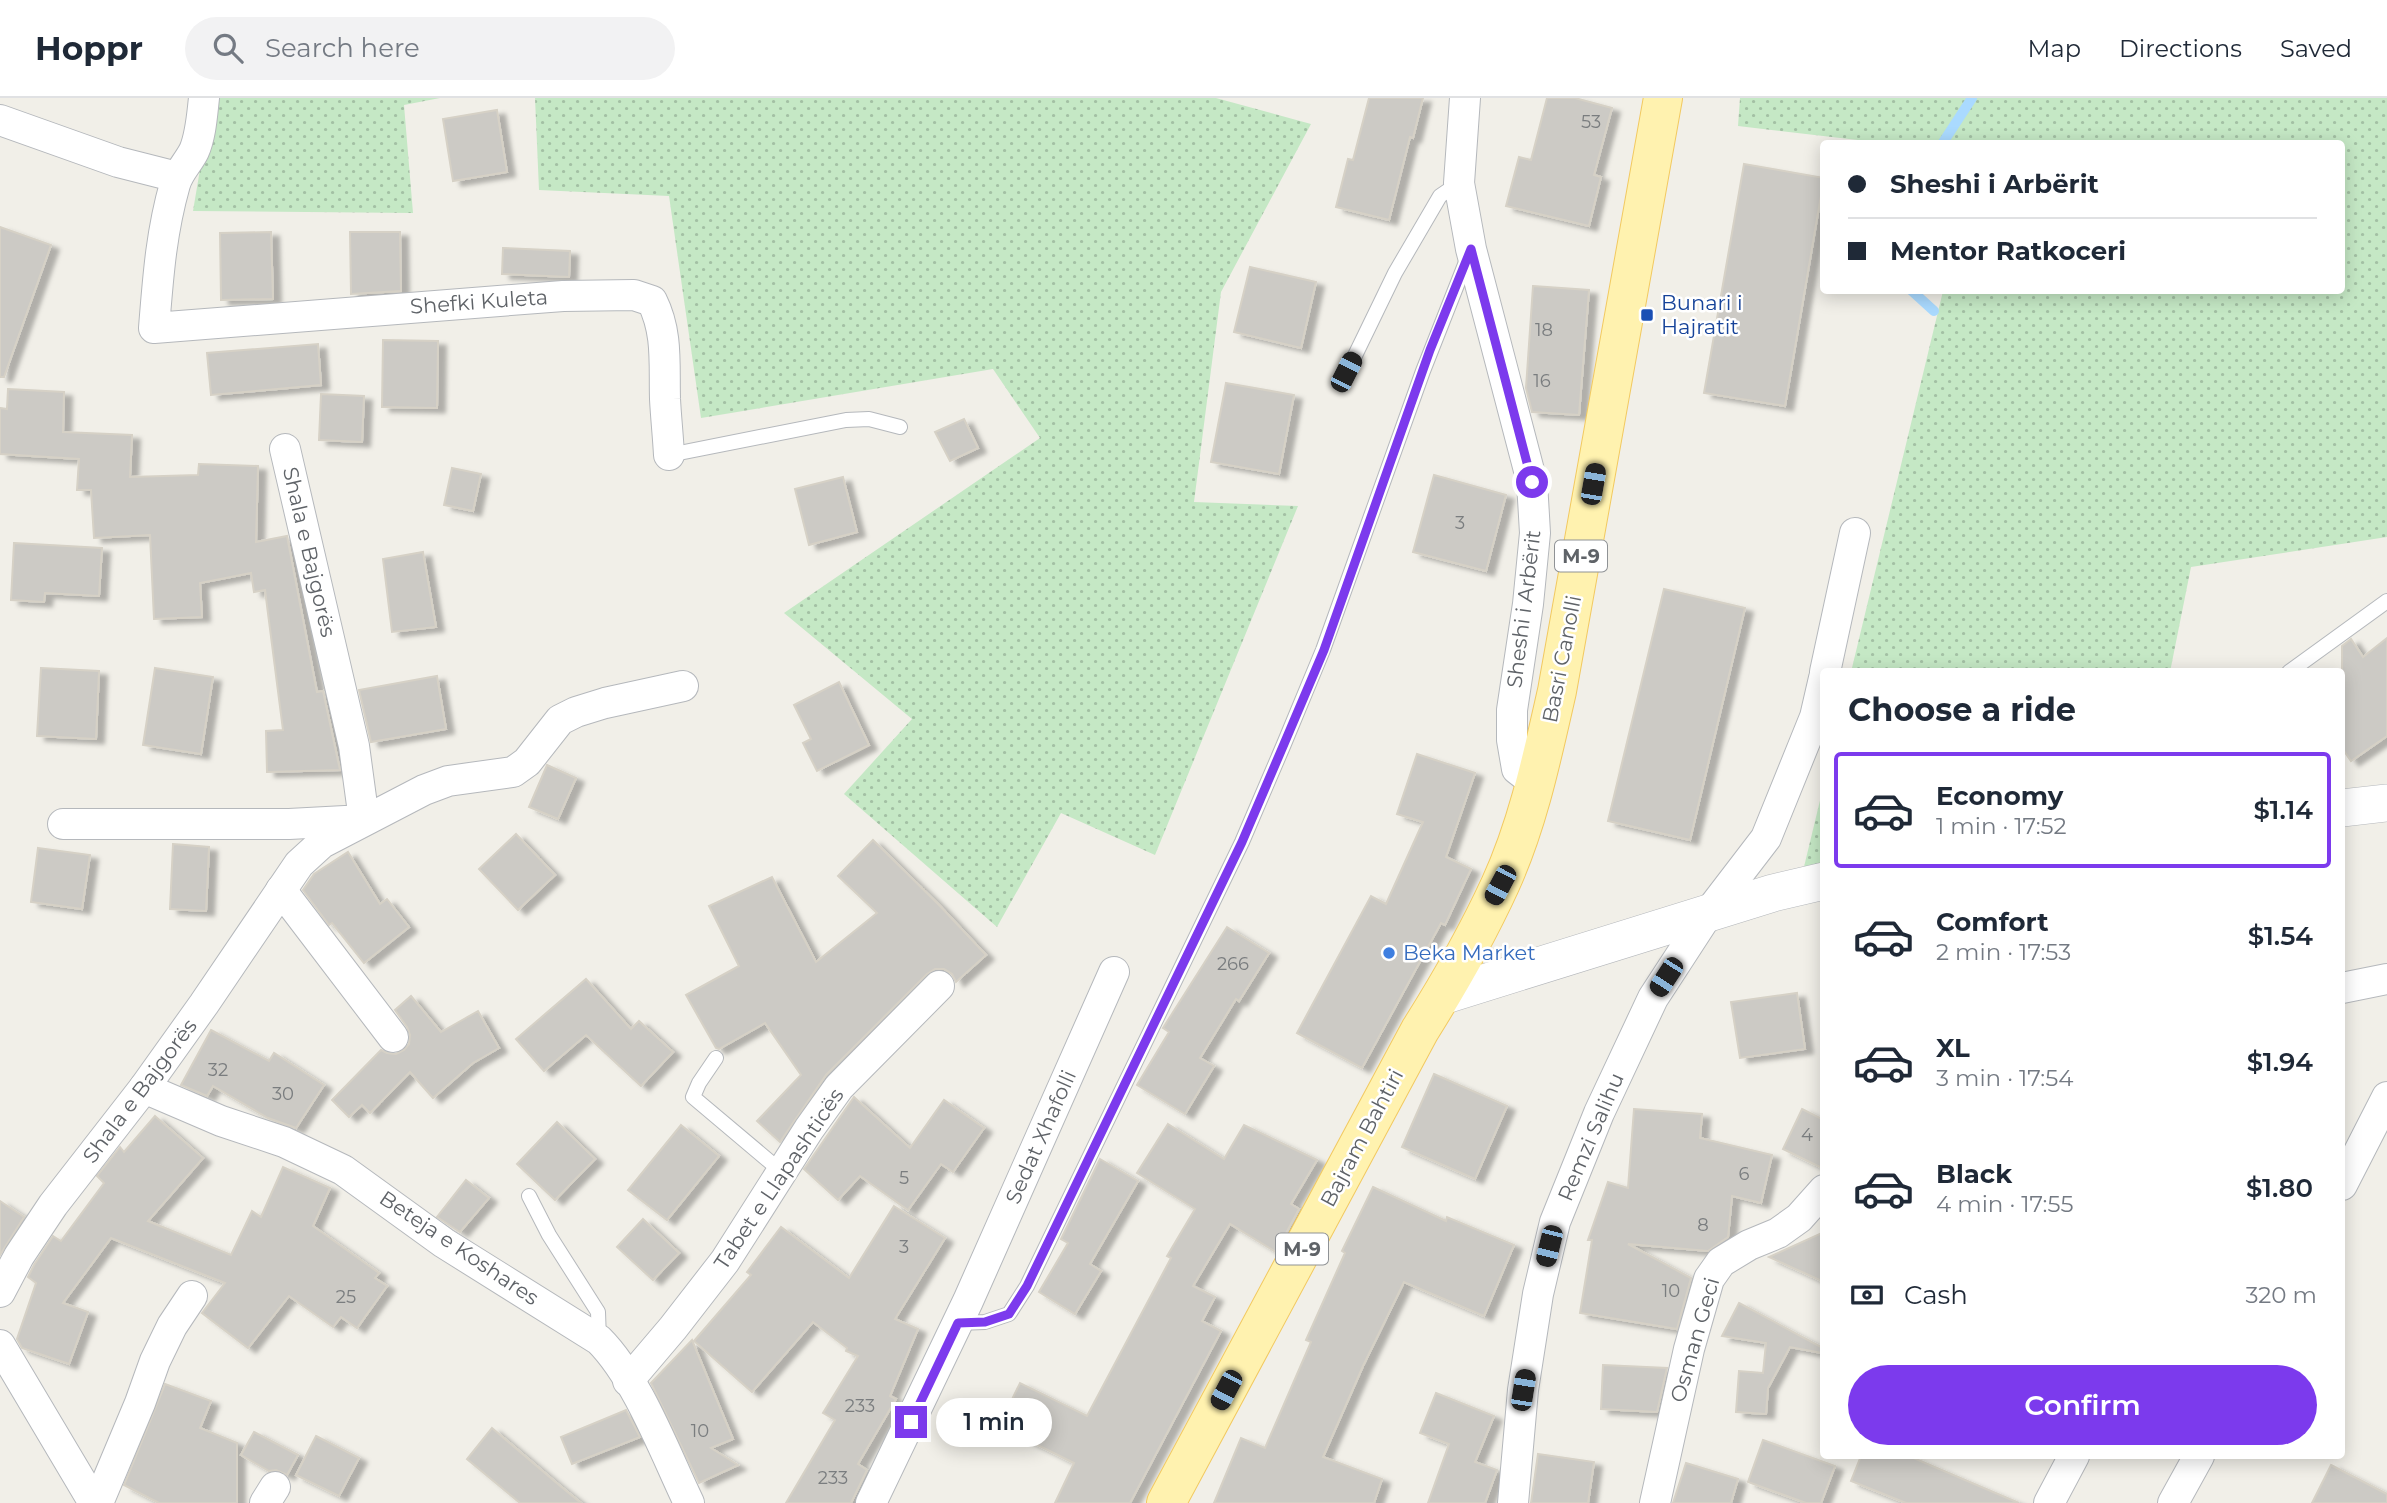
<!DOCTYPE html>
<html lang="en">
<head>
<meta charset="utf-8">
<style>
	:root { --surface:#fff; --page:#f2f2f3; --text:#1f2937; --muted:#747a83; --line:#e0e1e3; --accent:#7c3aed }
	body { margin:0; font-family:Montserrat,sans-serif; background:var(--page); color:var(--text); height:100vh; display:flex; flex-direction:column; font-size:26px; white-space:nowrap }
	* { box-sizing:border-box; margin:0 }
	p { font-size:23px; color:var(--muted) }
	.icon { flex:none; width:38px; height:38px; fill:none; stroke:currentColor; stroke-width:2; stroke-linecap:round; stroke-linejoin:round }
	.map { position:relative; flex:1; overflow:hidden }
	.side { position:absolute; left:1820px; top:570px; width:525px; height:791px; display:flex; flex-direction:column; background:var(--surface); border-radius:7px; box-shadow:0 4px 18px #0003 }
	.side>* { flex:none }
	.hud { position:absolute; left:1820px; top:42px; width:525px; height:154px; border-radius:7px; box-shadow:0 4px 18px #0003; display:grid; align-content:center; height:154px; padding:0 28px; background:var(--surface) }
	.end { position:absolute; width:32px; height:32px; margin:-16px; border:9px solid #7c3aed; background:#fff; box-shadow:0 0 0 4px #fff }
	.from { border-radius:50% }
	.bubble { position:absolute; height:49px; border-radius:24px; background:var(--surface); box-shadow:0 4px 18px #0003; font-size:23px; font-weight:600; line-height:49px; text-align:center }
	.car { position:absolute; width:21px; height:42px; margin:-21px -10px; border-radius:9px; box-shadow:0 0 5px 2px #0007; background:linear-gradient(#222 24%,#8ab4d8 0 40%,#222 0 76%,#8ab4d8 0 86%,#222 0) }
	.hud b { display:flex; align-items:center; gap:24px; height:66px; font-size:26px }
	.hud b+b { border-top:2px solid var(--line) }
	.hud i { width:18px; height:18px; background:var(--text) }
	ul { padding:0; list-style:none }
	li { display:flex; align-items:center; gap:21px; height:116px; margin:0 14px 10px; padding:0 14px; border:4px solid transparent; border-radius:7px }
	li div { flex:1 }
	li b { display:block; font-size:26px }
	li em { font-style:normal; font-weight:600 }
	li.current { border-color:var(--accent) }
	li>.icon { width:63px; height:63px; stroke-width:1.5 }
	h2 { padding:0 28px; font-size:32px; line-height:84px }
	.pay { display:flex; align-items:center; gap:18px; height:77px; padding:0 28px; font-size:26px }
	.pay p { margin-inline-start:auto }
	.primary-button { display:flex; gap:14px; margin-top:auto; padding:14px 28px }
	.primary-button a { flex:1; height:80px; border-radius:42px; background:var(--accent); color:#fff; font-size:28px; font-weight:600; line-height:80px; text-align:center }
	header { display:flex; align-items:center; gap:42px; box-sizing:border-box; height:98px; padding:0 35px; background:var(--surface); border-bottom:2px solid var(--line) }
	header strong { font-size:33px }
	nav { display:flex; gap:38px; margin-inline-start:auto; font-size:24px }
	.search { width:490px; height:63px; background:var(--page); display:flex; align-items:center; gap:18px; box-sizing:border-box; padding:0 24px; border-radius:38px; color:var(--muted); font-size:26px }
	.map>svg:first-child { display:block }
	.grass { fill:url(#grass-dots) }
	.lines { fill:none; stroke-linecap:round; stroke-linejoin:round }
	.stream { stroke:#aadaff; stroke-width:10 }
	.building { fill:#cccac5; stroke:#d6d1c6; stroke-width:2; filter:url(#shadow) }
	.service-casing { stroke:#b5b8bc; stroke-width:16 }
	.minor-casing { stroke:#b5b8bc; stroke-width:32 }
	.tertiary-casing { stroke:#b5b8bc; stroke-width:38 }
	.primary-casing { stroke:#f2c960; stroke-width:40 }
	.service { stroke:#fff; stroke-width:14 }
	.minor { stroke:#fff; stroke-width:30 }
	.tertiary { stroke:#fff; stroke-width:37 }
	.primary { stroke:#fff2af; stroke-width:38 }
	.route { stroke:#7c3aed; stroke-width:9 }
	.transit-dot { fill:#1a4fb4; stroke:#fff; stroke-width:2.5 }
	.shop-dot { fill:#3f7fe0; stroke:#fff; stroke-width:2.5 }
	.labels { text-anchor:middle; stroke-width:5; stroke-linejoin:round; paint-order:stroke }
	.number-label { font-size:18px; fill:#7a7d7f }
	.shield { fill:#fff; stroke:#8f9295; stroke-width:2 }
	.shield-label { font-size:19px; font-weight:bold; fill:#5f6368 }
	.street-label { font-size:21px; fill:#5f6368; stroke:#fff }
	.transit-label { font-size:21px; fill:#164399; stroke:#fff; text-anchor:start }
	.shop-label { font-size:21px; fill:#366cbe; stroke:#fff; text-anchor:start }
</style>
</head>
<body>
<header>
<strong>Hoppr</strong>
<div class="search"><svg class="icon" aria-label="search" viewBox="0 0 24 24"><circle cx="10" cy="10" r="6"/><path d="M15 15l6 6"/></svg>Search here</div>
<nav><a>Map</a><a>Directions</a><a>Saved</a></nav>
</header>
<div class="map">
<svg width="2387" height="1405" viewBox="0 0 2387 1405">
	<defs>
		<pattern id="grass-dots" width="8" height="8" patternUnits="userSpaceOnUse" patternTransform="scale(1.75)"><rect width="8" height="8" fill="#c5e8c5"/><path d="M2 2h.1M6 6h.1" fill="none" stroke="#a3c0a4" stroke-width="1.8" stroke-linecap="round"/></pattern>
		<filter id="shadow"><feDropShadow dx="8" dy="4.5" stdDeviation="2" flood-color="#0004"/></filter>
	</defs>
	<rect width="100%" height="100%" fill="#f1efe8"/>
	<g class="grass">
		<polygon points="212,0 440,0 404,7 413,115 193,113"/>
		<polygon points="535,0 1216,0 1311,26 1221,194 1194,404 1298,408 1155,757 1061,715 997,829 844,696 912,621 784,515 1040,340 993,271 701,320 669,98 539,92"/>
		<polygon points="1740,0 2387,0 2387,439 2191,469 2170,574 1851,574 1943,193 2342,192 2342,46 1892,46 1738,28"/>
		<polygon points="1823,690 1823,770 1803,773"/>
	</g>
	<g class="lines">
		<g class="stream">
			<polyline points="1942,46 1972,0"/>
			<polyline points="1911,192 1934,213"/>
		</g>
	</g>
	<g class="building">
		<polygon points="1369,0 1423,0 1413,40 1410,39 1389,122 1336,109 1348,61 1353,62"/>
		<polygon points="1547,0 1575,0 1612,10 1594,77 1601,79 1589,128 1506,108 1519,59 1531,62"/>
		<polygon points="497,12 507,74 453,83 443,21"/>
		<polygon points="1744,66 1824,80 1785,308 1704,295"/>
		<polygon points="0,129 51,147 4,279 0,279"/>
		<polygon points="271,134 273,201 221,202 220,135"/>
		<polygon points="350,134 400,134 401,193 351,196"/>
		<polygon points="503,150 570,153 569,179 502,176"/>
		<polygon points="1250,169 1316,184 1301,250 1234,234"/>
		<polygon points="1533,188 1589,192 1579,317 1532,314 1526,290"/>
		<polygon points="383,242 438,243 437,310 382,309"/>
		<polygon points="318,246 321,287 211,297 207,255"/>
		<polygon points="1226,285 1294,297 1279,376 1211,364"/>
		<polygon points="8,291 64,294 63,334 132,337 130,379 198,377 199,366 258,368 256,444 287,438 317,594 323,593 340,672 267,674 266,633 283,632 265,492 254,494 251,475 200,485 202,519 154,521 150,437 94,440 91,392 77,392 79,361 0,356 0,310 7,311"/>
		<polygon points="321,296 364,298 362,344 319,342"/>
		<polygon points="964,321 978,350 950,363 935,334"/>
		<polygon points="452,370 481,376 473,413 444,407"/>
		<polygon points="1434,377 1506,397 1486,473 1413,454"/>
		<polygon points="843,379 857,434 809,447 795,391"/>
		<polygon points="14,445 102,450 99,498 45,495 44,504 11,502"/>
		<polygon points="423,454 436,529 392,534 383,461"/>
		<polygon points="1664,491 1745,510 1690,742 1608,723"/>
		<polygon points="2387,540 2387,638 2351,663 2342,650 2342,548 2351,541 2363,559"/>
		<polygon points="41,570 99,573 96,641 37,638"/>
		<polygon points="155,570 213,579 201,656 143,647"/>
		<polygon points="437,578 446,631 371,644 359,592"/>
		<polygon points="839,584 869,647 817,673 803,645 811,641 794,607"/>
		<polygon points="1417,656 1475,675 1446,759 1471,771 1445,827 1441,825 1362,970 1297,935 1371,798 1386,806 1423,724 1397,716"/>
		<polygon points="547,667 576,680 558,721 529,709"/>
		<polygon points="516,736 555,777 518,812 479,771"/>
		<polygon points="873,742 940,808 986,857 956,884 952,876 944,871 935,871 927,876 826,977 780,1044 757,1023 801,977 765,925 719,951 716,950 686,897 739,868 709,808 772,779 816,864 877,815 838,778"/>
		<polygon points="173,746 209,749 206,813 170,811"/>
		<polygon points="38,750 90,757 82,811 31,804"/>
		<polygon points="348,754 380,806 387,801 409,829 364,865 332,825 329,827 303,792 314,776"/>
		<polygon points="1227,829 1269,855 1239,903 1236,901 1200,960 1214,968 1185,1016 1137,987 1169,934 1163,930"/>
		<polygon points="586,881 631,931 639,923 673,954 641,988 586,937 544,973 516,941"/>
		<polygon points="1797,895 1805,951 1740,960 1731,904"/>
		<polygon points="411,898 441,934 478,913 499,950 473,965 433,1000 410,974 370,1015 362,1007 349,1019 332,1002 381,952 387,955 396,956 404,952 409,946 410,937 407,929 395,912"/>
		<polygon points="211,932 269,963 274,955 324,987 296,1030 268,1020 213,988 207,998 181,987"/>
		<polygon points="1434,976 1507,1008 1475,1081 1402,1049"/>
		<polygon points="854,999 910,1050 944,1002 984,1030 953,1074 941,1066 908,1112 860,1078 838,1102 804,1071"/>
		<polygon points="1634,1011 1702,1016 1700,1040 1772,1057 1761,1105 1732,1098 1728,1139 1708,1153 1628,1146 1691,1180 1677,1231 1580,1215 1592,1142 1588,1142 1608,1084 1628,1090"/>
		<polygon points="1802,1011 1824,1022 1824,1071 1783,1051"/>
		<polygon points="155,1018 203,1060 148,1123 231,1157 252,1113 261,1119 283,1069 330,1090 313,1128 379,1175 375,1180 387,1188 357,1230 341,1219 333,1229 289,1198 248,1250 202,1215 225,1185 111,1140 63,1205 88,1214 69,1266 22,1250 17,1241 36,1185 28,1179 34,1167 53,1138 61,1143 104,1085 97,1078 120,1049 124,1054"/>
		<polygon points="557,1024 595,1061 555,1102 517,1066"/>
		<polygon points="1168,1026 1224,1061 1244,1027 1317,1062 1291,1106 1299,1111 1276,1154 1230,1126 1193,1188 1215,1199 1202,1223 1221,1233 1130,1405 1055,1405 1074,1365 999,1328 1020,1285 1087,1318 1171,1160 1167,1158 1195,1111 1137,1075"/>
		<polygon points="681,1027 719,1058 667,1122 628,1092"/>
		<polygon points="1100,1061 1138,1083 1090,1166 1101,1173 1075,1216 1039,1194 1068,1145 1061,1141"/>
		<polygon points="466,1082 489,1100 460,1134 437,1119"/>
		<polygon points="1373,1089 1446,1123 1447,1119 1514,1147 1484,1218 1404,1184 1363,1268 1323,1359 1382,1381 1374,1405 1214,1405 1241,1340 1265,1350 1311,1244 1306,1242 1345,1155 1342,1153"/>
		<polygon points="0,1103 24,1119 0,1157"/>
		<polygon points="894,1108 945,1140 895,1221 918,1231 890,1298 896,1301 858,1366 867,1372 851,1405 786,1405 835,1322 823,1315 858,1258 846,1253 847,1250 813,1224 752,1294 694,1243 751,1177 747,1174 781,1129 849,1180"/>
		<polygon points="643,1121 679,1155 653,1182 617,1149"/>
		<polygon points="1824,1134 1824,1184 1769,1159"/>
		<polygon points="1739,1205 1823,1250 1822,1255 1790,1249 1768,1290 1766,1316 1736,1314 1739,1273 1763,1275 1766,1245 1722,1238"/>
		<polygon points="692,1242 733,1341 711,1350 738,1367 699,1385 651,1285"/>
		<polygon points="1603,1267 1667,1270 1657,1314 1601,1311"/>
		<polygon points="165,1286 211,1303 200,1330 237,1345 237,1405 159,1405 124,1387"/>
		<polygon points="1436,1295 1494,1318 1475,1364 1497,1372 1485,1405 1428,1405 1449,1346 1420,1335"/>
		<polygon points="626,1312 640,1339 572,1366 561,1339"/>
		<polygon points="492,1330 559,1387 581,1405 520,1405 467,1361"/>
		<polygon points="254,1334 298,1357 287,1377 276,1372 269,1373 241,1357"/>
		<polygon points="316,1338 359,1360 339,1398 296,1377"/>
		<polygon points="1763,1342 1835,1368 1821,1405 1806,1405 1748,1384"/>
		<polygon points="1538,1356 1594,1364 1588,1405 1531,1405"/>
		<polygon points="1861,1358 1909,1358 2019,1405 1906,1405 1851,1383"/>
		<polygon points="1686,1365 1738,1381 1731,1405 1673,1405"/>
		<polygon points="2331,1367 2387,1396 2387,1405 2312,1405"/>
	</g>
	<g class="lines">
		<defs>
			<g id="service">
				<polyline points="1347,274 1395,175 1440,98 1459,85"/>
				<polyline points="669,357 846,322 869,321 900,329"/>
				<polyline points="2289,574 2387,503"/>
				<polyline points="716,960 699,985 693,999 782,1074"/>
				<polyline points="529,1098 549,1137 598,1214 599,1242"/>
				<polyline points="958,1225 985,1224 1009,1216 1027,1188 1242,744 1284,646 1323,552 1423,273 1468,159"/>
			</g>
			<g id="minor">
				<path d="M204 0C202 17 201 37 194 53 188 65 179 73 175 86 161 135 158 180 154 230L563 198 634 197 652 203C668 235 664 266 665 301 666 320 668 338 669 357"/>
				<polyline points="1465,0 1459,85 1471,151 1532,384 1535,435 1528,506 1512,612 1512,642 1517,671 1535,685"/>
				<polyline points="0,22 118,64 177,79"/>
				<polyline points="1825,574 1855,435"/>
				<polyline points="63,726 289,726 364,722 354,648 285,351"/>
				<polyline points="281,792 393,939"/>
				<polyline points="2342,890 2387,881"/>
				<path d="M144 990 221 1023 284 1044 343 1072 444 1145 599 1242C637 1280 665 1355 689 1405"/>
				<polyline points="2342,1087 2387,999"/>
				<polyline points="0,1194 19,1158 53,1107 144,990 204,906 299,766 322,745 424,692 448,683 513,674 527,664 560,622 576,614 605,605 683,588"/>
				<polyline points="0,1247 94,1405"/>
				<polyline points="628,1283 673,1230 725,1163 809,1031 839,989 939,888"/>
				<polyline points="98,1405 140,1305 155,1263 172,1228 192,1198"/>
				<polyline points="265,1405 275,1389"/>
				<polyline points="871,1405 968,1203 1114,874"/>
				<polyline points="1513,1405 1523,1292 1538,1196 1555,1124 1599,1015 1653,900 1707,817 1766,740 1815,619 1824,580"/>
				<polyline points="1655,1405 1689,1251 1709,1181 1721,1164 1749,1147 1778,1135 1799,1120 1824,1092"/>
				<polyline points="2049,1405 2074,1358"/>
				<polyline points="2173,1405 2199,1358"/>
			</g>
			<g id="tertiary">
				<polyline points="2342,710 2387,705"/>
				<polyline points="1442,898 1773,795 1824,783"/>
			</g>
			<path id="primary" d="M1166 1405 1420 932C1449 886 1477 837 1500 787 1528 726 1542 659 1557 593L1663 0"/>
		</defs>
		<use href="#service" class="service-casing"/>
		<use href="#minor" class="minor-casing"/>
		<use href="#tertiary" class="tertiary-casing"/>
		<use href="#primary" class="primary-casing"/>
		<use href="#service" class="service"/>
		<use href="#minor" class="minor"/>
		<use href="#tertiary" class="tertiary"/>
		<use href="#primary" class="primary"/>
	</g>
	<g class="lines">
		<polyline class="route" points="911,1324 958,1225 985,1224 1009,1216 1027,1188 1242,744 1284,646 1324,552 1430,252 1471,151 1532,384"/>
	</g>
	<rect class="transit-dot" x="1640" y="210" width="14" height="14" rx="3.5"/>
	<circle class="shop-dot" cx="1389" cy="855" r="7"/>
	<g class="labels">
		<g class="number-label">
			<text x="1591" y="30">53</text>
			<text x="1544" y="238">18</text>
			<text x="1542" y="289">16</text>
			<text x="1460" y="431">3</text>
			<text x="1233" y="872">266</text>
			<text x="218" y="978">32</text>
			<text x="283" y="1002">30</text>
			<text x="1807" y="1043">4</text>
			<text x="1744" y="1082">6</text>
			<text x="904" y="1086">5</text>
			<text x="1703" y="1133">8</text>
			<text x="904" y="1155">3</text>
			<text x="1671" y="1199">10</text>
			<text x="346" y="1205">25</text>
			<text x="860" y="1314">233</text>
			<text x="700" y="1339">10</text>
			<text x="833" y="1386">233</text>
		</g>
		<g class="shield">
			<rect x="1555" y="442.5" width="52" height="31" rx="5"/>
			<rect x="1276" y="1135.5" width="52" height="31" rx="5"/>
		</g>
		<g class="shield-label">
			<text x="1581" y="465">M-9</text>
			<text x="1302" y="1158">M-9</text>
		</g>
		<g class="street-label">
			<text transform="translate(479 204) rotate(-4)" y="7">Shefki Kuleta</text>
			<text transform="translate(309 454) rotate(77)" y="7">Shala e Bajgorës</text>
			<text transform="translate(1524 511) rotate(-83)" y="7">Sheshi i Arbërit</text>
			<text transform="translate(1562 561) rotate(-79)" y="7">Basri Canolli</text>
			<text transform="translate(140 993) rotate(-53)" y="7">Shala e Bajgorës</text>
			<text transform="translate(1041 1039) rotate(-66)" y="7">Sedat Xhafolli</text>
			<text transform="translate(1591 1039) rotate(-67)" y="7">Remzi Salihu</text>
			<text transform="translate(1362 1040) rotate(-62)" y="7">Bajram Bahtiri</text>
			<text transform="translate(779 1081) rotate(-56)" y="7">Tabet e Llapashticës</text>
			<text transform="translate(459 1150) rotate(34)" y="7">Beteja e Koshares</text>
			<text transform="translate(1695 1242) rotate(-74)" y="7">Osman Geci</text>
		</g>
		<g class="transit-label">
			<text x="1661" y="212">Bunari i<tspan x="1661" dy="24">Hajratit</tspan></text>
		</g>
		<g class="shop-label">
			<text x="1403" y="862">Beka Market</text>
		</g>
	</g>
</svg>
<i class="end from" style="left:1532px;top:384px"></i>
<i class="end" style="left:911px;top:1324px"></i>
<div class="bubble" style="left:936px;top:1300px;width:116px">1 min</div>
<i class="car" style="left:1346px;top:274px;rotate:27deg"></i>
<i class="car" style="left:1593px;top:386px;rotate:10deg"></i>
<i class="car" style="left:1500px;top:787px;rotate:208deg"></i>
<i class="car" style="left:1666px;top:879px;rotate:213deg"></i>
<i class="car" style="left:1549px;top:1148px;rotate:194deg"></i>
<i class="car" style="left:1226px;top:1292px;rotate:208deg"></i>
<i class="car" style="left:1523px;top:1292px;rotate:9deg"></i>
<div class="hud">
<b><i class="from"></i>Sheshi i Arbërit</b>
<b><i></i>Mentor Ratkoceri</b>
</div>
<section class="side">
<h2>Choose a ride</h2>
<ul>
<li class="current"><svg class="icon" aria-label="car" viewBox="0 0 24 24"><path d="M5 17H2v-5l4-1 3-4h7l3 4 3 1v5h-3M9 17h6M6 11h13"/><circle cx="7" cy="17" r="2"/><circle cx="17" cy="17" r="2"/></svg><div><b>Economy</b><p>1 min · 17:52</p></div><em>$1.14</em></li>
<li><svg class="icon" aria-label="car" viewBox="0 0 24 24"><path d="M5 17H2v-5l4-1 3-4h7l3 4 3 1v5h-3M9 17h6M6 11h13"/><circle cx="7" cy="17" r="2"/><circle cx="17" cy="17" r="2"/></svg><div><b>Comfort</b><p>2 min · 17:53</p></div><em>$1.54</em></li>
<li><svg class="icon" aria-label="car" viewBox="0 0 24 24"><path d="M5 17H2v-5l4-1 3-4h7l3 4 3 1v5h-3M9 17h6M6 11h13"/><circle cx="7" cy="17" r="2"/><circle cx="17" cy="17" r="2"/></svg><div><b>XL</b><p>3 min · 17:54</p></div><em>$1.94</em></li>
<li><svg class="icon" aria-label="car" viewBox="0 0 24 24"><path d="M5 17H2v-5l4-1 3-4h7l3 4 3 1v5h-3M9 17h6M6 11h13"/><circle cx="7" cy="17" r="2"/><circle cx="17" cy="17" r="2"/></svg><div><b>Black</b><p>4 min · 17:55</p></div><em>$1.80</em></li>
</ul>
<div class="pay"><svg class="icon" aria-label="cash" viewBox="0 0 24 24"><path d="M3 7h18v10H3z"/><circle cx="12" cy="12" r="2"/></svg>Cash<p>320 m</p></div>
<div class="primary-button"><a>Confirm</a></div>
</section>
</div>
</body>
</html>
